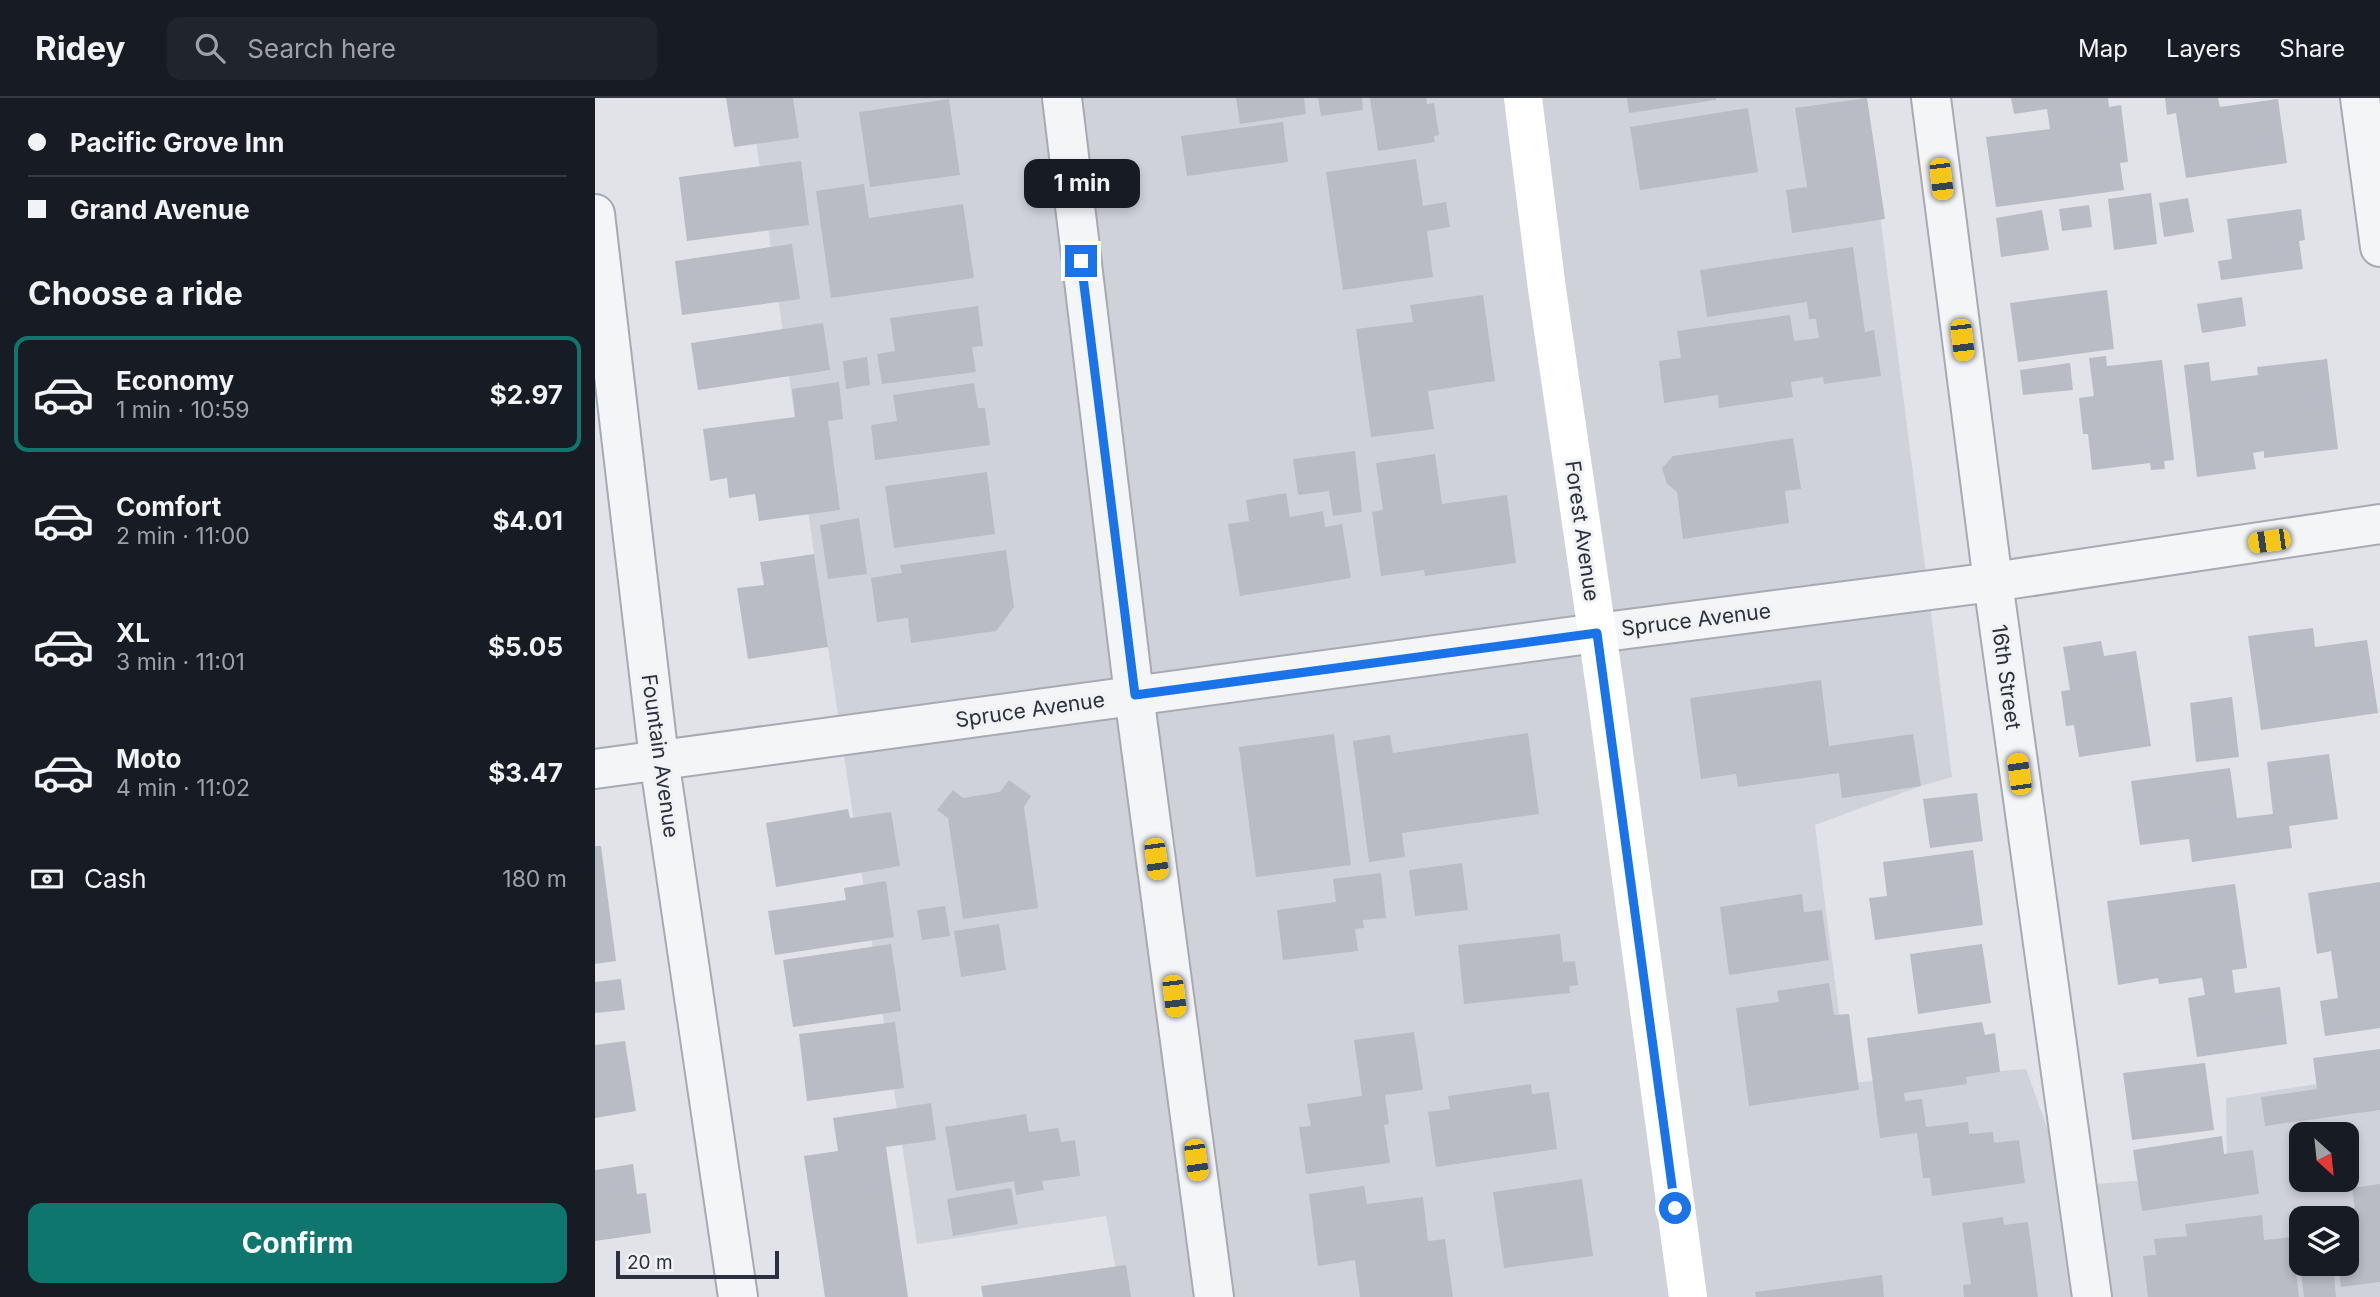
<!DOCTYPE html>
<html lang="en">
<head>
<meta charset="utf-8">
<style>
	:root { --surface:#171b24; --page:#20242c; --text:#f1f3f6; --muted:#9ea1a6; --line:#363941; --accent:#0f766e }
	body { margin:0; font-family:Inter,sans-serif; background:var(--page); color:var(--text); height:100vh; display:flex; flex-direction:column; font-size:26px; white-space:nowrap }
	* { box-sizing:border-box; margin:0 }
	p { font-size:23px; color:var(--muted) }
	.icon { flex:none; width:38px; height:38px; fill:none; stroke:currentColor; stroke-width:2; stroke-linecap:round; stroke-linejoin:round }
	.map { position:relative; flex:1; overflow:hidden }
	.side { display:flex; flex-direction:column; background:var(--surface); width:595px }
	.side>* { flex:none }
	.guide { display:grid; align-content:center; height:154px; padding:0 28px; background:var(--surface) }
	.needle { width:46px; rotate:153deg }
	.controls { position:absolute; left:1694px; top:1024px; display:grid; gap:14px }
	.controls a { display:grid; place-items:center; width:70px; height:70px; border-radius:14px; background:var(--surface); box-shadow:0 4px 10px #0003; font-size:35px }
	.scale { position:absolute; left:21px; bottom:18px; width:163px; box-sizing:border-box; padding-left:7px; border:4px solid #2b2f3f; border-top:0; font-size:19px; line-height:24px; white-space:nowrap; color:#2b2f3f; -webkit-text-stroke:5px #f1f2f6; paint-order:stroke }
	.end { position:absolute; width:32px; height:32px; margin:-16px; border:9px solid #1a73e8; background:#fff; box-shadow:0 0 0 4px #fff }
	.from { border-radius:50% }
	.bubble { position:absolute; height:49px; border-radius:14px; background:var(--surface); box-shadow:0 4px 10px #0003; font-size:23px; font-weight:700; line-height:49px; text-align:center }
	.car { position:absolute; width:21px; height:42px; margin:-21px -10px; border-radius:9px; box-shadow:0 0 5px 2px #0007; background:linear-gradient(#f5c518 24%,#345 0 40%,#f5c518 0 76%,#345 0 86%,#f5c518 0) }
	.guide b { display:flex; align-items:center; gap:24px; height:66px; font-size:26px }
	.guide b+b { border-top:2px solid var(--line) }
	.guide i { width:18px; height:18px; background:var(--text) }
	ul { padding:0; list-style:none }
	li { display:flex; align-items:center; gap:21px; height:116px; margin:0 14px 10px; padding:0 14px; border:4px solid transparent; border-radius:14px }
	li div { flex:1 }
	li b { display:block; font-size:26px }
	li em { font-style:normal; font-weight:700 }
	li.selected { border-color:var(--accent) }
	li>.icon { width:63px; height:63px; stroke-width:1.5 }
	h2 { padding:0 28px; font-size:32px; line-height:84px }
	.pay { display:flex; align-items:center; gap:18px; height:77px; padding:0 28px; font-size:26px }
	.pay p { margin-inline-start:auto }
	.button { display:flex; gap:14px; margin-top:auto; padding:14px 28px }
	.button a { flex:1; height:80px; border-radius:14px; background:var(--accent); color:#fff; font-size:28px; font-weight:700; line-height:80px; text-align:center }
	header { display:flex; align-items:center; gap:42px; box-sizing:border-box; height:98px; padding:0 35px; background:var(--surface); border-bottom:2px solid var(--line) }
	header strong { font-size:33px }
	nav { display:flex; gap:38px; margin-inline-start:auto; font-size:24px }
	.search { width:490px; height:63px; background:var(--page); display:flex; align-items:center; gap:18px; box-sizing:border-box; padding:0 24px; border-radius:14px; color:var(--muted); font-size:26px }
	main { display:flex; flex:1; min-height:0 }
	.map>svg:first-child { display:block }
	.built { fill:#d0d2da; fill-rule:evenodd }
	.building { fill:#b9bcc5 }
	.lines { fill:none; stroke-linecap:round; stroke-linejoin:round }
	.minor-casing { stroke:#a7a9b3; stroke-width:42 }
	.minor { stroke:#f4f5f7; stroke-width:38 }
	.secondary { stroke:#fff; stroke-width:38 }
	.route { stroke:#1a73e8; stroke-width:9 }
	.labels { text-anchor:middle; stroke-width:6; stroke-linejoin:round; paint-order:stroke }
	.street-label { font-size:21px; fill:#2b2f3f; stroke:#f1f2f6 }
</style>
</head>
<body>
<header>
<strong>Ridey</strong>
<div class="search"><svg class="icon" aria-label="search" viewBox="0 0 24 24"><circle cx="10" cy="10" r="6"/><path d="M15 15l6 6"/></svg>Search here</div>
<nav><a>Map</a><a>Layers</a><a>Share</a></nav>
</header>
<main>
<section class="side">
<div class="guide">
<b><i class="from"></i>Pacific Grove Inn</b>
<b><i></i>Grand Avenue</b>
</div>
<h2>Choose a ride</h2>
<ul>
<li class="selected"><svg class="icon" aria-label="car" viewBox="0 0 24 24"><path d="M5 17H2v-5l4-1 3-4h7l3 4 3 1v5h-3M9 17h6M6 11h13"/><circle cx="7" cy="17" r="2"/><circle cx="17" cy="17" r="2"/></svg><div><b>Economy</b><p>1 min · 10:59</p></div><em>$2.97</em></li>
<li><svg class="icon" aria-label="car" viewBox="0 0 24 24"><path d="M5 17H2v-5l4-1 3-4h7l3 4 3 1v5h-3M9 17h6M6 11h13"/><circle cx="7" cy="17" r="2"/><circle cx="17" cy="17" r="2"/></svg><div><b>Comfort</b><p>2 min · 11:00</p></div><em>$4.01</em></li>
<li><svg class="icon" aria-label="car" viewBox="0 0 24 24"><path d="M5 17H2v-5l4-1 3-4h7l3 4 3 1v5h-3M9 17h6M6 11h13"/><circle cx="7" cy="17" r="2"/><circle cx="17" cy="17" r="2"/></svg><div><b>XL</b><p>3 min · 11:01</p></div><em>$5.05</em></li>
<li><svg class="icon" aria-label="car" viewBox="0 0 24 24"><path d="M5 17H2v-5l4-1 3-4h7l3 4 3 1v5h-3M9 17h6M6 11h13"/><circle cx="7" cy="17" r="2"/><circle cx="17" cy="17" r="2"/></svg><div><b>Moto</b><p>4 min · 11:02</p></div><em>$3.47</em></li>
</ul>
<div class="pay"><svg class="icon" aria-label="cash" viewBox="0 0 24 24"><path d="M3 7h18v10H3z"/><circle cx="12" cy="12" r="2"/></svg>Cash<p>180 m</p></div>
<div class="button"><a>Confirm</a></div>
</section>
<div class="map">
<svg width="1785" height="1199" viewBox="0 0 1785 1199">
	<rect width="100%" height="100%" fill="#e2e3e9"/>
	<path class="built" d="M155 0H1270L1357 679 1326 688 1220 727 1253 985 1431 971 1473 1088 1632 1076 1631 1000 1785 976V1199H526L511 1118 322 1146 219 456ZM1706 1036H1752V1082H1706ZM1706 1120H1752V1166H1706Z"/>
	<g class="building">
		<polygon points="131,0 198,0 204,40 139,49"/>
		<polygon points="641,0 709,0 711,16 645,26"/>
		<polygon points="723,0 767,0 768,12 726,18"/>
		<polygon points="775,0 831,0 832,6 839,5 844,37 839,38 840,44 783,53"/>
		<polygon points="1032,0 1121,0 1121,2 1034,15"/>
		<polygon points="1272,0 1290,121 1197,135 1191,92 1212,89 1200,10"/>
		<polygon points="1416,0 1513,0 1514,9 1526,7 1533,64 1525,65 1529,92 1401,109 1391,39 1455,31 1452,11 1419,16"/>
		<polygon points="1570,0 1623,0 1625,9 1683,1 1692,65 1591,80 1581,15 1572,17"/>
		<polygon points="354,1 365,77 275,89 264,14"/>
		<polygon points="1153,10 1163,74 1045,92 1035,29"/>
		<polygon points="688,24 693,64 592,78 586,38"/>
		<polygon points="821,61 828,108 851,104 855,129 832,133 838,179 748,192 731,74"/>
		<polygon points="206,63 214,127 92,143 84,79"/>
		<polygon points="269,86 274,120 368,106 379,180 236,200 221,93"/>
		<polygon points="1556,95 1562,146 1519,152 1513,101"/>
		<polygon points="1593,100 1599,134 1569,139 1564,105"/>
		<polygon points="1494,107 1497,129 1467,133 1464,111"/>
		<polygon points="1706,111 1710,142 1704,143 1708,171 1626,182 1623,163 1637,161 1632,121"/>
		<polygon points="1447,112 1454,152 1406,159 1401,120"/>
		<polygon points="197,146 205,201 87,217 80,163"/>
		<polygon points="1258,149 1270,234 1279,232 1286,278 1229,286 1228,279 1196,284 1198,299 1124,310 1123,297 1069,305 1064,263 1086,260 1082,233 1195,217 1199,243 1224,240 1221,221 1214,221 1212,204 1112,219 1105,172"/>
		<polygon points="1512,192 1519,251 1423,264 1415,205"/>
		<polygon points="888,197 900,283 833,293 839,331 776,339 761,231 818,224 815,207"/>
		<polygon points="1647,199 1651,228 1607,235 1602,206"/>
		<polygon points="383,208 388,248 377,249 381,274 287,286 282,256 300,253 295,220"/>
		<polygon points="228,225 235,272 103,292 96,245"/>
		<polygon points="1511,258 1512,268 1567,262 1579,362 1569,363 1570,371 1556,372 1555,365 1497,372 1493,336 1488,336 1484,300 1499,298 1494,260"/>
		<polygon points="272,259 275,287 251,291 248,263"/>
		<polygon points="1732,261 1743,351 1669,360 1669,353 1658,355 1661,371 1602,379 1589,267 1614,264 1616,283 1663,277 1662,269"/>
		<polygon points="1475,265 1478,292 1428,297 1425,272"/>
		<polygon points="244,284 248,321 233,323 245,412 164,423 160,396 134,400 132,380 115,383 108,331 200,319 197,291"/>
		<polygon points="379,285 383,310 390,310 395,347 280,362 276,327 302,323 298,297"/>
		<polygon points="1198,340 1206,391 1190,393 1194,425 1088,441 1082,394 1072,386 1067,370 1078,358"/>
		<polygon points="760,353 767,414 738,418 734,393 703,397 698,361"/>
		<polygon points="840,356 847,406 912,397 921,465 830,478 829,472 786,478 777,414 788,412 781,365"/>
		<polygon points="392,374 400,436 299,450 290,388"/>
		<polygon points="691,395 695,419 728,413 730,429 747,426 756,480 645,498 633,426 654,423 651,402"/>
		<polygon points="264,420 272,476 233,481 225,427"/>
		<polygon points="411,452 419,509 401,533 316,545 313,520 282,524 276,480 307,475 305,467"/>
		<polygon points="219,456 233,549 153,561 142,490 169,487 165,464"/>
		<polygon points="1718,530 1720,549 1772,542 1783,615 1666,632 1653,538"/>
		<polygon points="1506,543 1509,558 1541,553 1556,648 1484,659 1479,627 1471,628 1466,593 1475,592 1468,549"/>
		<polygon points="1226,582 1234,648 1318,636 1326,688 1247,700 1244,675 1143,689 1141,676 1106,681 1095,600"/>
		<polygon points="1637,599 1644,659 1601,664 1595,605"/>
		<polygon points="933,635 944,716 807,735 810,759 774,764 758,643 795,637 798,655"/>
		<polygon points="739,636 756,767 661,779 644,649"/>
		<polygon points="1734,656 1743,721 1694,728 1697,750 1597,764 1594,741 1545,747 1536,683 1635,670 1642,720 1678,716 1672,664"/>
		<polygon points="414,682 436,698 429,709 443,810 368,821 353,720 342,712 358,692 368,700 405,694"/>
		<polygon points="1382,695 1388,743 1335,750 1328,701"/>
		<polygon points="253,711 255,720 296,714 305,768 181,789 171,725"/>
		<polygon points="0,748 6,748 21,863 0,866"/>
		<polygon points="1378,752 1388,827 1280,842 1274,800 1292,798 1288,764"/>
		<polygon points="867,765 873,812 820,818 814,772"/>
		<polygon points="786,775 791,820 768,822 769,830 760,831 763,853 688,862 682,812 741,804 738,781"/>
		<polygon points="291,783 299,839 180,857 173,813 251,802 249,790"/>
		<polygon points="1785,784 1785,930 1730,938 1725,903 1743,900 1736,853 1722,856 1713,795"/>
		<polygon points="1640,786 1652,870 1637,872 1640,895 1685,889 1692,946 1602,959 1593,900 1610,897 1607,880 1564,886 1563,880 1523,887 1512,803"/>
		<polygon points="1207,796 1209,814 1227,812 1234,862 1134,877 1125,809"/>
		<polygon points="350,808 355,838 327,842 322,812"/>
		<polygon points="404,826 411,872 366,879 359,833"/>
		<polygon points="965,836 968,864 980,863 983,887 974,888 975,895 869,906 863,847"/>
		<polygon points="296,846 306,913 198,929 188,862"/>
		<polygon points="1387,846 1396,905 1323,916 1315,856"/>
		<polygon points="26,881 30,912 0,915 0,884"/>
		<polygon points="1234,885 1239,917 1254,916 1264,992 1154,1008 1141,910 1184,904 1182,893"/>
		<polygon points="300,924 309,990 212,1003 204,936"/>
		<polygon points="1387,924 1390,937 1400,935 1405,974 1371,979 1372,986 1309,995 1310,1003 1327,1001 1331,1029 1373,1024 1374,1036 1398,1034 1399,1045 1424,1042 1430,1085 1337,1098 1335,1080 1328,1080 1322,1035 1285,1040 1272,940"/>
		<polygon points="819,934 828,992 790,997 794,1026 789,1027 795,1065 711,1076 704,1029 716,1028 712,1006 767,998 759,942"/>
		<polygon points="30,943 41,1013 0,1020 0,947"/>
		<polygon points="1785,951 1785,1012 1670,1028 1666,999 1722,991 1718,960"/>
		<polygon points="1610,965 1619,1032 1537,1042 1528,975"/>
		<polygon points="936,986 937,996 954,994 962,1051 841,1069 833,1014 855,1011 853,998"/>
		<polygon points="336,1005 341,1042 291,1049 313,1199 230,1199 209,1058 243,1053 238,1020"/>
		<polygon points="431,1016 434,1034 463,1030 466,1044 480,1042 485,1078 447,1083 449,1092 421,1097 419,1083 361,1093 350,1029"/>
		<polygon points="1627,1038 1629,1056 1658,1052 1664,1096 1547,1113 1538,1052"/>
		<polygon points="38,1066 42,1096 51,1095 56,1135 0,1143 0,1072"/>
		<polygon points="987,1081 998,1158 909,1170 898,1094"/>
		<polygon points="1785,1086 1785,1184 1746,1189 1743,1166 1752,1166 1752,1127 1762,1126 1757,1090"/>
		<polygon points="769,1088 772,1106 828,1099 833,1143 850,1141 858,1199 765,1199 760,1162 723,1168 714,1096"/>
		<polygon points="416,1090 423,1126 358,1138 352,1101"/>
		<polygon points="1667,1117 1669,1142 1697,1139 1704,1199 1553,1199 1548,1158 1561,1157 1559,1141 1592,1138 1590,1126"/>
		<polygon points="1408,1119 1409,1127 1433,1124 1443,1199 1369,1199 1368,1187 1376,1186 1367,1125"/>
		<polygon points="1705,1166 1738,1166 1741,1199 1709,1199"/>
		<polygon points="531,1167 536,1199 388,1199 386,1188"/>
		<polygon points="1287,1177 1289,1199 1161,1199 1160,1194"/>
	</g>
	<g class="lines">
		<defs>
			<g id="minor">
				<polyline points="467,0 539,597 619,1199"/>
				<polyline points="1336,0 1398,484 1497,1199"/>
				<polyline points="1765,0 1785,149"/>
				<polyline points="0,116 64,661 143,1199"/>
				<polyline points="0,671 1002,535 1398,484 1785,426"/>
			</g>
		</defs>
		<use href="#minor" class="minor-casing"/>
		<use href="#minor" class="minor"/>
		<polyline class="secondary" points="928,0 952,191 1011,596 1093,1199"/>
	</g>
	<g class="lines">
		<polyline class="route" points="486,163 540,597 1002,535 1080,1110"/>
	</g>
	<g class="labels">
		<g class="street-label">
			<text transform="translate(987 433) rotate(82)" y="7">Forest Avenue</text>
			<text transform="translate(1101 522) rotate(-7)" y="7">Spruce Avenue</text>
			<text transform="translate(1411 579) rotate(82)" y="7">16th Street</text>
			<text transform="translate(435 612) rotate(-8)" y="7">Spruce Avenue</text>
			<text transform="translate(65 658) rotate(82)" y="7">Fountain Avenue</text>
		</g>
	</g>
</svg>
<div class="controls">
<a><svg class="needle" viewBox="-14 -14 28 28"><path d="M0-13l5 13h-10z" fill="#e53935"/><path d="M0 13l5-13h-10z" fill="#9ea1a6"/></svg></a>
<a><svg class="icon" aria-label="layers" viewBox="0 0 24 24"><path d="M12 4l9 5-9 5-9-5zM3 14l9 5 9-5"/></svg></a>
</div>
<div class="scale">20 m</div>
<i class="end from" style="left:1080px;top:1110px"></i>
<i class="end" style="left:486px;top:163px"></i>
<div class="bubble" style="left:429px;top:61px;width:116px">1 min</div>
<i class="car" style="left:1346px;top:81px;rotate:173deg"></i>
<i class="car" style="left:1367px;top:242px;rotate:173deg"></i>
<i class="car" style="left:1674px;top:443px;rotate:262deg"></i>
<i class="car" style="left:1424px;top:676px;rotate:352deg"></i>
<i class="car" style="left:561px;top:761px;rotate:172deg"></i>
<i class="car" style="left:579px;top:898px;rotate:173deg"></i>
<i class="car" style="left:601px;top:1062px;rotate:172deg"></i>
</div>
</main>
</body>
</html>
